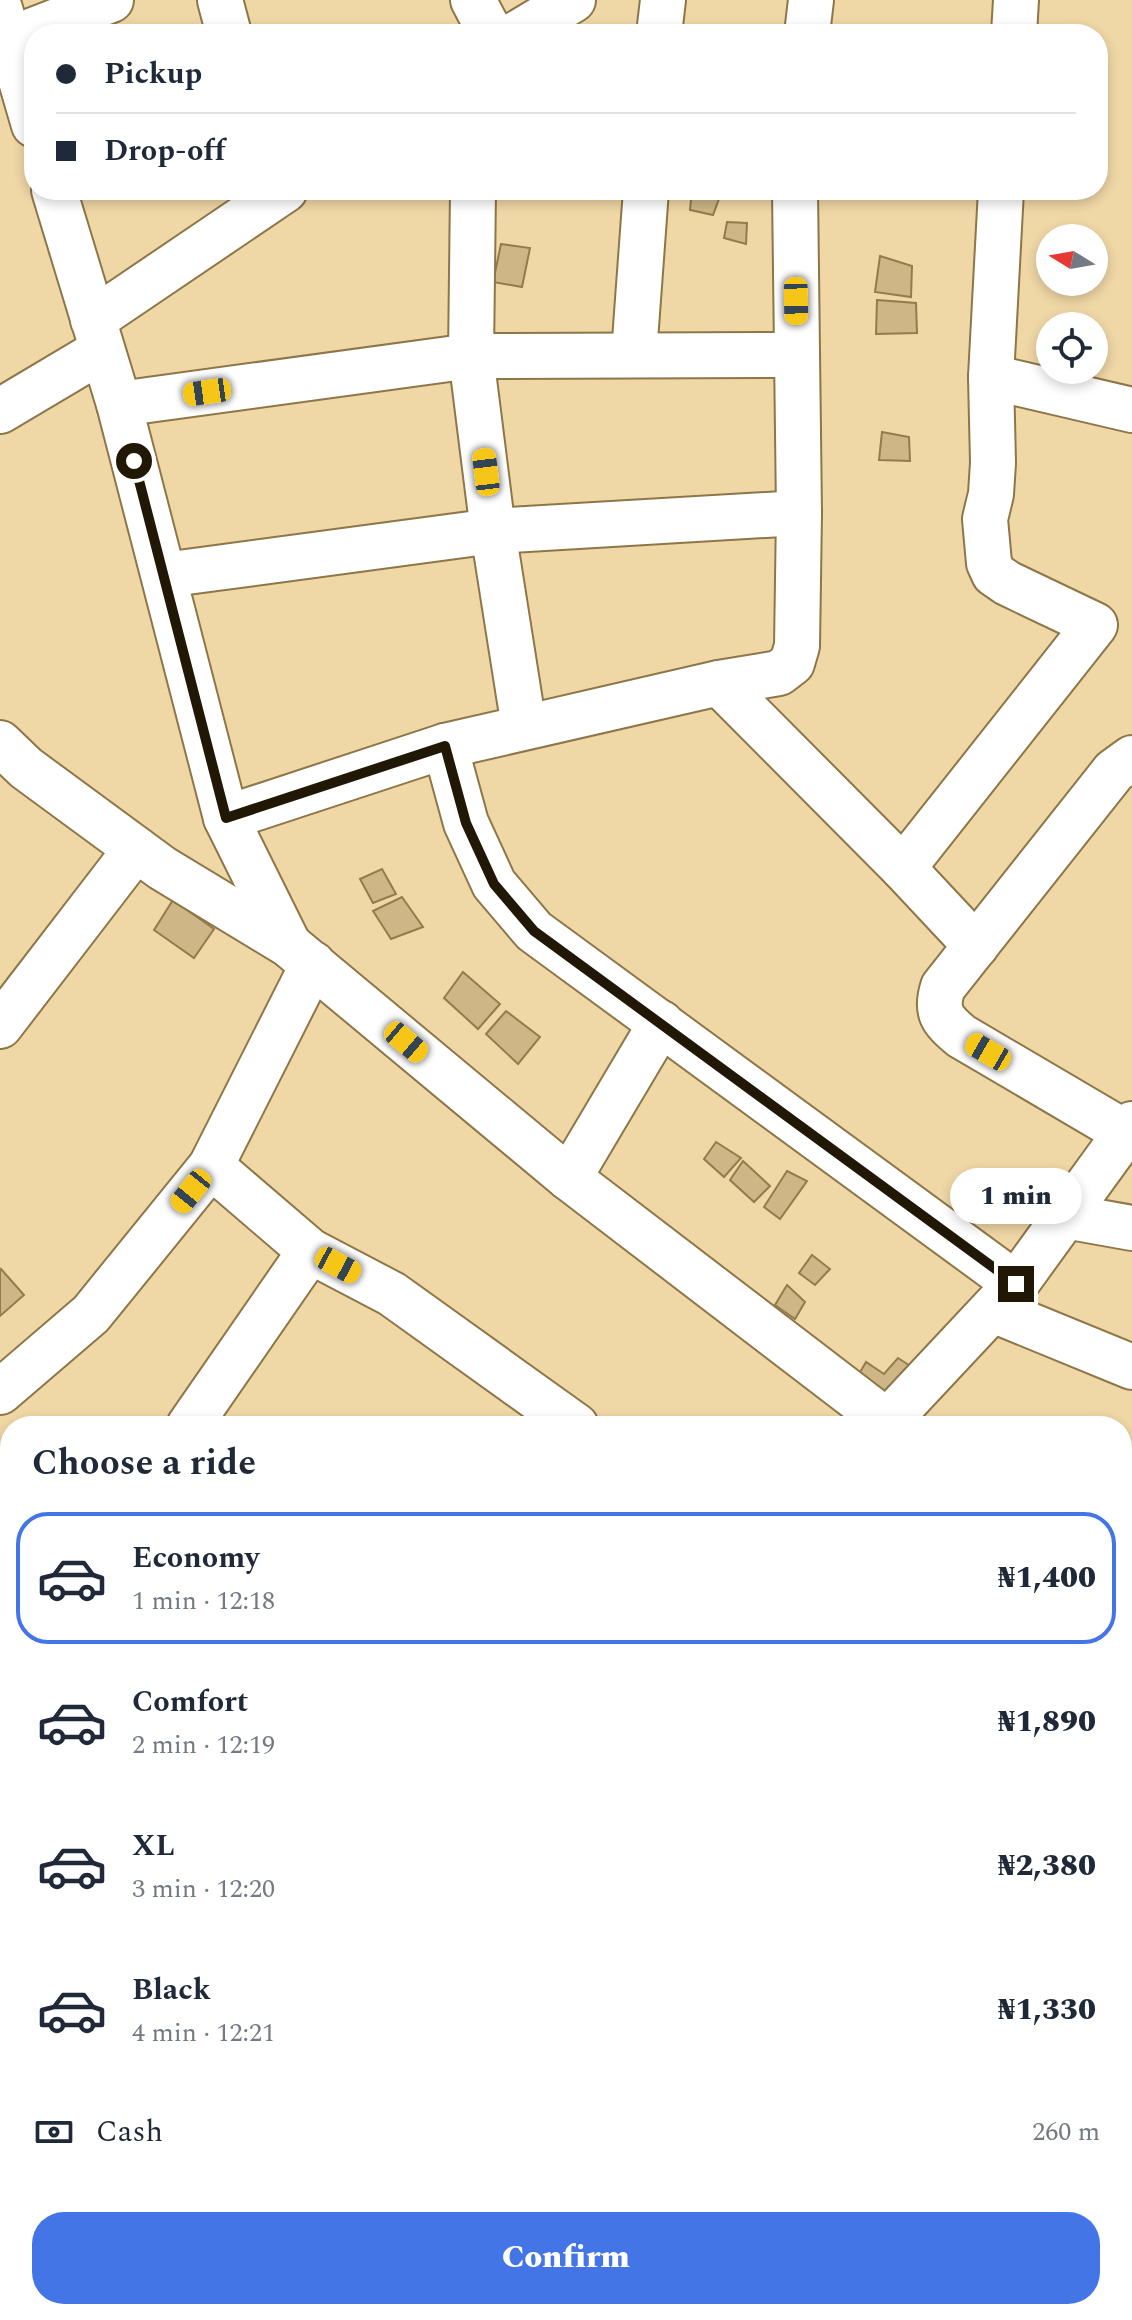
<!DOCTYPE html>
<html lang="en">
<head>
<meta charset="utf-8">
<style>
	:root { --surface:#fff; --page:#f2f2f3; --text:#1f2937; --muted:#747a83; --line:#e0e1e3; --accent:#4475e6 }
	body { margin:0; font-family:Spectral,serif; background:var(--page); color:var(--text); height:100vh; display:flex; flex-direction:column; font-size:30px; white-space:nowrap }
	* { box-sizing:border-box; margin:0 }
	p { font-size:26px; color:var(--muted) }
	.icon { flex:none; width:44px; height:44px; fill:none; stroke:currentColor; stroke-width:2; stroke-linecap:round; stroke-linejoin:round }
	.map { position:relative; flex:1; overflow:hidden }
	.details { position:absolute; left:0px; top:1416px; width:1132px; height:904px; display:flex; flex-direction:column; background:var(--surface); border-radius:32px 32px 0 0; box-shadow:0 4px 12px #0003 }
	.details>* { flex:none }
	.guide { position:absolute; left:24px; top:24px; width:1084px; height:176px; border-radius:32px; box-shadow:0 4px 12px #0003; display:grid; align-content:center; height:176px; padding:0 32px; background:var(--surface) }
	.needle { width:52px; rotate:281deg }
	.controls { position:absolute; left:1036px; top:224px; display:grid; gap:16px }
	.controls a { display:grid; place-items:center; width:72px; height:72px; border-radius:50%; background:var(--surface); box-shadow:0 4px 12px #0003; font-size:40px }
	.end { position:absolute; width:36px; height:36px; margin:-18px; border:10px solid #201705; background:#fff; box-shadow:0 0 0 4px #fff }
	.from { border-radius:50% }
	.bubble { position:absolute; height:56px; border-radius:28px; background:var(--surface); box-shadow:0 4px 12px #0003; font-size:26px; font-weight:800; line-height:56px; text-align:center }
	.car { position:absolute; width:24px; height:48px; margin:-24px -12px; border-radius:10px; box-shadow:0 0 6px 2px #0007; background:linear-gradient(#f5c518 24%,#345 0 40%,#f5c518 0 76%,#345 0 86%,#f5c518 0) }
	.guide b { display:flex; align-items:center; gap:28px; height:76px; font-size:30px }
	.guide b+b { border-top:2px solid var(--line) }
	.guide i { width:20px; height:20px; background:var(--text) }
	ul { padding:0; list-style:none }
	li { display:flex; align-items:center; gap:24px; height:132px; margin:0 16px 12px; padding:0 16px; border:4px solid transparent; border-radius:32px }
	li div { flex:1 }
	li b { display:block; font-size:30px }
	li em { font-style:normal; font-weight:800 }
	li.current { border-color:var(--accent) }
	li>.icon { width:72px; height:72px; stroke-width:1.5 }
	h2 { padding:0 32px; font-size:36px; line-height:96px }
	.pay { display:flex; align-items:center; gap:20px; height:88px; padding:0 32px; font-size:30px }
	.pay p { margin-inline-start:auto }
	.button { display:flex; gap:16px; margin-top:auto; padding:16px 32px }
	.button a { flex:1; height:92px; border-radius:32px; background:var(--accent); color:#fff; font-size:32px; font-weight:800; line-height:92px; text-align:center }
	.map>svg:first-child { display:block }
	.building { fill:#ceb686; stroke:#927b4d; stroke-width:2 }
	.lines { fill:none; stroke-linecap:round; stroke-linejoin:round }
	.minor-casing { stroke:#8d7648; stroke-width:48 }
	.minor { stroke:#fff; stroke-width:44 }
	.route { stroke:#201705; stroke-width:10 }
</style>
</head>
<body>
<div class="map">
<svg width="1132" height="2320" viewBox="0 0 1132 2320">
	<rect width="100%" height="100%" fill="#f0d7a6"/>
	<g class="building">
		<polygon points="692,190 720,196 713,215 690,210"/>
		<polygon points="727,222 747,223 746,244 724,238"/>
		<polygon points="501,244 530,248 522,287 493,282"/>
		<polygon points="880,256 912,266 911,297 875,292"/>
		<polygon points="877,300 916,303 917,333 876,334"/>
		<polygon points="882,432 909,437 910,461 879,460"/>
		<polygon points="382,869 396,894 373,903 360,879"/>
		<polygon points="402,897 423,927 391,939 373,911"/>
		<polygon points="173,900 214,929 194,958 154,930"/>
		<polygon points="463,972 500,1004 478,1029 444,998"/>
		<polygon points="506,1011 540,1037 518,1064 486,1034"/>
		<polygon points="716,1142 741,1158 724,1177 704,1159"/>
		<polygon points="743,1161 770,1186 754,1202 730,1180"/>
		<polygon points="787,1171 807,1181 780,1219 764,1207"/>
		<polygon points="812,1255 830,1269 815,1285 799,1273"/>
		<polygon points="1,1269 24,1295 0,1316 0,1271"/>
		<polygon points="787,1285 805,1302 795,1319 775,1305"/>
		<polygon points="898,1358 915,1369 888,1405 856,1379 866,1362 884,1374"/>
		<polygon points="8,2102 10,2106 10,2130 0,2134 0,2107"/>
		<polygon points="492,2310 529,2310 530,2312 493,2317"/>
	</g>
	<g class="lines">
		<defs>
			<g id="minor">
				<polyline points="220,0 229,34"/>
				<polyline points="473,0 491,34"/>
				<polyline points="0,9 34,125"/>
				<polyline points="516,34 573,0"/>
				<polyline points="659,34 663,0"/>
				<polyline points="807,34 811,0"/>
				<polyline points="1014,34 1016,0"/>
				<polyline points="0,43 111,0"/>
				<polyline points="54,190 119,404 226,818 289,945"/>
				<polyline points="473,190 471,356 493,531 524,727"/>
				<polyline points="93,320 285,190"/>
				<polyline points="634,354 646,190"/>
				<polyline points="991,377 1132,410"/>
				<polyline points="119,404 471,356 797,355"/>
				<polyline points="0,411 101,351"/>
				<polyline points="164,575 493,531 799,513"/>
				<polyline points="719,683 903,868 976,946"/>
				<polyline points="0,743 26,768 162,868 289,945 569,1178 893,1426"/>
				<polyline points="445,746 466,823 494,884 534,931 1016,1284"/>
				<polyline points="226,818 445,746 719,683 779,673 792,663 797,646 799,513 795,190"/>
				<polyline points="903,868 1095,625 1007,583 994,574 989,563 985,519 991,494 993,463 991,377 1001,190"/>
				<polyline points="0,1026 136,849"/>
				<path d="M1126 1133 961 1036C942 1020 935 1012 943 987L1114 771 1132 758"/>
				<polyline points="211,1166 310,1251 392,1294 576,1426"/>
				<polyline points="569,1178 661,1023"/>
				<polyline points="1065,1216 1132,1228"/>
				<polyline points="993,1310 1132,1367"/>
				<polyline points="0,1392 91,1314 211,1166 313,964"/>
				<polyline points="189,1426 310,1251"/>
				<polyline points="883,1426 1016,1284 1132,1124"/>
				<polyline points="1122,1535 1132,1540"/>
				<polyline points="0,1645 10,1657"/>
				<polyline points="1122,1695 1132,1694"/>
				<polyline points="0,1941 10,1960"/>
				<polyline points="0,2048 10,2045"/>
				<polyline points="1122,2063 1132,2059"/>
				<polyline points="0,2222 10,2218"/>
				<polyline points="401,2310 403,2320"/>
				<polyline points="682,2310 683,2320"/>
				<polyline points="208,2320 248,2310"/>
				<polyline points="355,2320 363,2310"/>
				<polyline points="1018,2320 1019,2310"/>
			</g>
		</defs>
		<use href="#minor" class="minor-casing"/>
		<use href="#minor" class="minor"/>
	</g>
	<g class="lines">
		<polyline class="route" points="134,461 226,818 445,746 466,823 494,884 534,931 1016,1284"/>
	</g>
</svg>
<div class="controls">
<a><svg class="needle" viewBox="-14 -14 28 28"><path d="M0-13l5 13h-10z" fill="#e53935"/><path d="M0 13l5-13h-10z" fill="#747a83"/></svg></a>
<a><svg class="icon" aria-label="locate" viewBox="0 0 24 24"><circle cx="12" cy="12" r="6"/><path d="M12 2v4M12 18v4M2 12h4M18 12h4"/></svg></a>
</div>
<i class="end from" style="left:134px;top:461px"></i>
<i class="end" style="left:1016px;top:1284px"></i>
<div class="bubble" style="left:950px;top:1168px;width:132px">1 min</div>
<i class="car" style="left:796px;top:301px;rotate:179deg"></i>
<i class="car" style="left:207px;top:392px;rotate:262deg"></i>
<i class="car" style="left:486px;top:472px;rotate:353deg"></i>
<i class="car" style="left:406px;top:1042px;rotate:130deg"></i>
<i class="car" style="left:988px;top:1052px;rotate:300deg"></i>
<i class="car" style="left:191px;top:1191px;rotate:219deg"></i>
<i class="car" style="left:338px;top:1265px;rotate:118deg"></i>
<div class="guide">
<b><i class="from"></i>Pickup</b>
<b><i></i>Drop-off</b>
</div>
<section class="details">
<h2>Choose a ride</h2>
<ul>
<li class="current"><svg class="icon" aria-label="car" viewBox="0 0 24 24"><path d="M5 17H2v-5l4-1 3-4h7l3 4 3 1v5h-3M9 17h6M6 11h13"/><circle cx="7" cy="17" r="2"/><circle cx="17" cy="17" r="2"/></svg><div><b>Economy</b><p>1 min · 12:18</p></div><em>₦1,400</em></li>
<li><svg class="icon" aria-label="car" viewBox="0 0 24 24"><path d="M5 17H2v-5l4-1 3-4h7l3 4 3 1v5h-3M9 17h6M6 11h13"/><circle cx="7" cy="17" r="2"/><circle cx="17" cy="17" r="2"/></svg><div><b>Comfort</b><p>2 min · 12:19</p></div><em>₦1,890</em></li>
<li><svg class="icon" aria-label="car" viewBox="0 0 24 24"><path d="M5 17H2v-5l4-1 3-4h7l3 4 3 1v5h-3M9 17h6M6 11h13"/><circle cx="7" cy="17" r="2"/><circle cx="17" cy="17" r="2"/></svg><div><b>XL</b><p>3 min · 12:20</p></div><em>₦2,380</em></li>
<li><svg class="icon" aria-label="car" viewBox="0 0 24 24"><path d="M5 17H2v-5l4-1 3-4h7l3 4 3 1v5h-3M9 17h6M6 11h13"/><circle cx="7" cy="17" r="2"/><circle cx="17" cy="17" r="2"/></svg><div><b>Black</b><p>4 min · 12:21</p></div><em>₦1,330</em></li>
</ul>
<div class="pay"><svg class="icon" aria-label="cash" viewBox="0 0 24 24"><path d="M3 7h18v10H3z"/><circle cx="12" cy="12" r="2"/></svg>Cash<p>260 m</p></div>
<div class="button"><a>Confirm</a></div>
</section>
</div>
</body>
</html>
